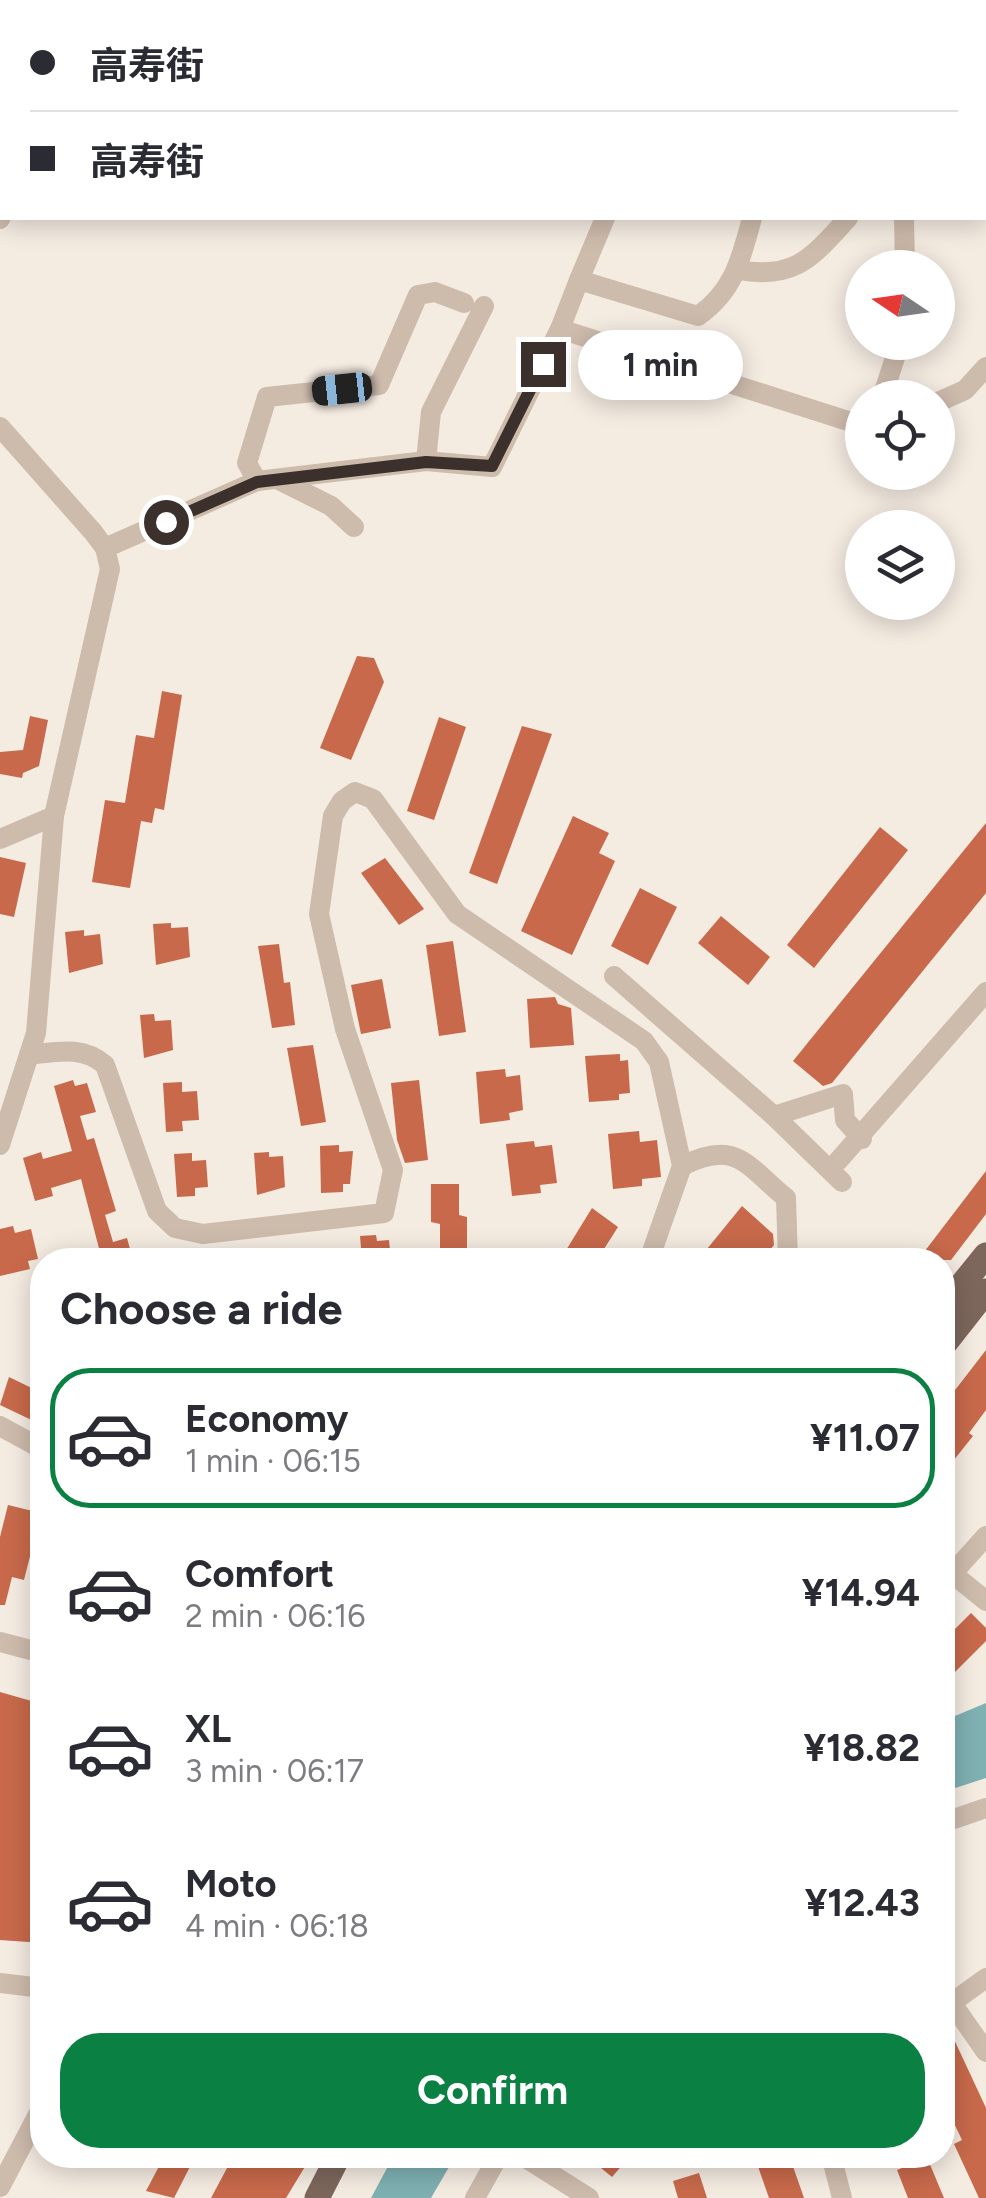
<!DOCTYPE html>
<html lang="en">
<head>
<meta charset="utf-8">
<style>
	:root { --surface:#fff; --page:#f7f7f7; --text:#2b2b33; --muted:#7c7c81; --line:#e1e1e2; --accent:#0b8043 }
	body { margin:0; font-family:Figtree,"Noto Sans SC",sans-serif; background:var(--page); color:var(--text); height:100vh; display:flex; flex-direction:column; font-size:38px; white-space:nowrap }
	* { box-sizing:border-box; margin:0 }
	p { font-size:32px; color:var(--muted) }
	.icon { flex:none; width:55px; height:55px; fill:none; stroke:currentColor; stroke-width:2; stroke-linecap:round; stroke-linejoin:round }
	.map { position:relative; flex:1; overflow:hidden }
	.sheet { position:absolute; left:30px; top:1248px; width:925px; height:920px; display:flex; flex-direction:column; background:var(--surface); border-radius:40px; box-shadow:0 5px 25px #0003 }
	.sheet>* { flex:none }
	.guide { position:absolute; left:0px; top:0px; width:988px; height:220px; box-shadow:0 5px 25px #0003; display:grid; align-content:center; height:220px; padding:0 30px; background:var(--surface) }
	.needle { width:65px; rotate:283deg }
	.buttons { position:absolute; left:845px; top:250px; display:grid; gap:20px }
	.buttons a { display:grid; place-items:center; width:110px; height:110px; border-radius:50%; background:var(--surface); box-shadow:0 5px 25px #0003; font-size:50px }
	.end { position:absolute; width:45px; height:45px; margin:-22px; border:12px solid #3b302b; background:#fff; box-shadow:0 0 0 5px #fff }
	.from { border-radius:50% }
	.bubble { position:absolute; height:70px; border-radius:35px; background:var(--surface); box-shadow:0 5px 25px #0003; font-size:32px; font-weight:700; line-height:70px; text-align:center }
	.car { position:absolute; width:30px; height:60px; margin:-30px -15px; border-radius:12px; box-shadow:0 0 8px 2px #0007; background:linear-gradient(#222 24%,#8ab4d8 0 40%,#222 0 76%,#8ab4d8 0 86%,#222 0) }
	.guide b { display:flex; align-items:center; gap:35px; height:95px; font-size:38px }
	.guide b+b { border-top:2px solid var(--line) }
	.guide i { width:25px; height:25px; background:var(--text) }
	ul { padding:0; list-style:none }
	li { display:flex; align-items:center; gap:30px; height:140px; margin:0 20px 15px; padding:0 10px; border:5px solid transparent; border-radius:40px }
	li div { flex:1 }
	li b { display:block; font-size:38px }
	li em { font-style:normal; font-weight:700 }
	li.on { border-color:var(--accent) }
	li>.icon { width:90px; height:90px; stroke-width:1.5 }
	h2 { padding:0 30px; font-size:45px; line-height:120px }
	.primary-button { display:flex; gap:20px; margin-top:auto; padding:20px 30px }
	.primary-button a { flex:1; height:115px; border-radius:40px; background:var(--accent); color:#fff; font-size:40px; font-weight:700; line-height:115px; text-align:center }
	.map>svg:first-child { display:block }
	.water { fill:#7fb0b2 }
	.building { fill:#c8694b }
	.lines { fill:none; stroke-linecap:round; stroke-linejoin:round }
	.minor { stroke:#cdbbac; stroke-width:20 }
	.major { stroke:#7d675c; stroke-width:25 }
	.route { stroke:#3b302b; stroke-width:12 }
</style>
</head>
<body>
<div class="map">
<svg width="986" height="2198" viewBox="0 0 986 2198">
	<rect width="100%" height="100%" fill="#f4ebe1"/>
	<g class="water">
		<polygon points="986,1703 986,1778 943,1792 943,1721"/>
		<polygon points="394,2155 456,2155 431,2198 371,2198"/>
	</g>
	<g class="building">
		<polygon points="357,656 374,658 384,682 351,760 320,748"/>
		<polygon points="162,691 182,695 164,810 155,808 152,823 141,821 130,888 92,882 105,800 125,803 136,735 154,738"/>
		<polygon points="30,716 48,720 39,766 23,773 22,778 0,774 0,752 23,750"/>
		<polygon points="439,717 466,727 434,820 407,811"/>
		<polygon points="522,726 552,734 497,884 469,873"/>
		<polygon points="573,816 609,833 599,853 615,861 572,955 521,931"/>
		<polygon points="986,823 986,893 832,1083 823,1086 793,1061"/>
		<polygon points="880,827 908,850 814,968 787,945"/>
		<polygon points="0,857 26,863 14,917 0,914"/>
		<polygon points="385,858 424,909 399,925 361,873"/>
		<polygon points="640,888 677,907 648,965 611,946"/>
		<polygon points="721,916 770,957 748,985 698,943"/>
		<polygon points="171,923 171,928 188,927 190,957 156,965 153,924"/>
		<polygon points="84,930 84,936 100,934 103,964 69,973 65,932"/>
		<polygon points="453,941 466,1032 439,1036 426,945"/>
		<polygon points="279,944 284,983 290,982 295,1025 272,1028 258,946"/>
		<polygon points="382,979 391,1028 361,1034 351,985"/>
		<polygon points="555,997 558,1004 571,1008 574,1045 530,1048 527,999"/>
		<polygon points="154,1014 155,1021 171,1020 173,1050 144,1058 140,1015"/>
		<polygon points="313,1045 326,1122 301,1126 287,1048"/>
		<polygon points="620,1054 620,1061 628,1060 630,1093 619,1094 619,1100 589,1102 585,1056"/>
		<polygon points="505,1069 506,1077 520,1075 523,1110 509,1113 510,1120 480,1124 476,1072"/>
		<polygon points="73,1080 75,1086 87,1083 96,1112 80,1116 87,1140 94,1138 116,1211 105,1215 113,1242 127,1238 133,1260 102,1260 81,1179 51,1188 53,1196 35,1201 23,1158 41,1152 43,1159 72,1151 54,1086"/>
		<polygon points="419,1080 428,1160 405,1163 397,1140 391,1083"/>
		<polygon points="182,1082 182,1092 197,1091 199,1120 182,1121 183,1131 166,1132 163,1083"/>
		<polygon points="639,1131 640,1142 657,1140 661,1177 642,1179 642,1186 613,1189 608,1134"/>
		<polygon points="534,1141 535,1147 552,1145 557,1183 540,1185 541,1193 512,1196 506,1144"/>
		<polygon points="339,1145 339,1152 353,1151 350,1184 343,1184 343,1192 321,1193 320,1146"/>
		<polygon points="269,1152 269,1157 283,1156 285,1187 257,1195 254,1153"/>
		<polygon points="192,1153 192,1161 206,1160 208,1187 195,1188 195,1196 177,1197 174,1154"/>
		<polygon points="986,1171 986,1214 951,1260 918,1260"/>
		<polygon points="431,1184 459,1184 459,1215 467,1217 467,1252 440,1252 440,1224 431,1222"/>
		<polygon points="742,1206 773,1234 774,1245 762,1260 698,1260"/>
		<polygon points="592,1208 618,1227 597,1260 560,1260"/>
		<polygon points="13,1226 15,1233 31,1229 38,1259 28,1261 30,1269 0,1276 0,1229"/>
		<polygon points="376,1235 377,1241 389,1240 391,1260 362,1260 360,1236"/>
		<polygon points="986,1350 986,1410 969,1433 973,1436 942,1475 942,1407"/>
		<polygon points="9,1377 42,1393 42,1425 0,1405"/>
		<polygon points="8,1505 41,1513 24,1580 12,1577 5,1605 0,1605 0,1537"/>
		<polygon points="971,1613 986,1628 986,1641 942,1685 942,1642"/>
		<polygon points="0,1692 42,1704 42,1943 0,1940"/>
		<polygon points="952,2035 986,2108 986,2198 979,2198 954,2144 962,2140 942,2098 942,2039"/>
		<polygon points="165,2155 196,2155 174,2198 146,2191"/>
		<polygon points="234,2155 312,2155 286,2198 211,2198"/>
		<polygon points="585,2155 631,2155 612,2177"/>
		<polygon points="754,2155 789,2155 804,2198 769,2198"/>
		<polygon points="896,2155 926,2155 944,2198 908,2198 897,2170 902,2168"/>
		<polygon points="699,2173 707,2198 678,2198 673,2181"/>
	</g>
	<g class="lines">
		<g class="minor">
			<polyline points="119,2 121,0"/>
			<polyline points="736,2 736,0"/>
			<polyline points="823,2 824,0"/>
			<polyline points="0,169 2,180"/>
			<polyline points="904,218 905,268"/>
			<polyline points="0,219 2,214"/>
			<path d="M738 270C796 280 812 257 848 218"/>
			<polyline points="579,280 605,218"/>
			<polyline points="560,329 848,421 862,421"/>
			<polyline points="882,398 900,342"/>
			<polyline points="938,402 965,390 986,367"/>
			<polyline points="0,427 93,532 105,548 110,569 54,816 36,1033 0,1145"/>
			<polyline points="426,461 431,412 484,306"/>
			<polyline points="277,479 331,506 354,527"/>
			<polyline points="257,481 247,463 267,397 379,385 418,295 435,292 464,303"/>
			<path d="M105 548 257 481 426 461 492 467 560 329 579 280 698 316C734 291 741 259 752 218"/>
			<polyline points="0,839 54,816"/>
			<polyline points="614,976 774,1116 842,1182"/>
			<path d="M29 1055C56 1052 83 1045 105 1065L157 1211 175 1228 203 1234 384 1213 393 1170 345 1029 319 914 333 816 342 801 355 792 373 799 457 914 644 1041 659 1062 682 1166 649 1260"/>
			<polyline points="774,1116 843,1094 845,1120 862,1139"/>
			<polyline points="838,1161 986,992"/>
			<path d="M682 1166C736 1139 745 1164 786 1198L788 1260"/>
			<polyline points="0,1426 42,1449"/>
			<polyline points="954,1575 986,1601"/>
			<polyline points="942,1585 986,1536"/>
			<polyline points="0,1642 42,1653"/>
			<polyline points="942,1823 986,1808"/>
			<polyline points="0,1983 42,1988"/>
			<polyline points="942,1989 986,2052"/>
			<polyline points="943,2009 986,1978"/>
			<polyline points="521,2155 589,2198"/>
			<polyline points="831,2155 842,2198"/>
			<polyline points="0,2187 42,2107"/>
			<polyline points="475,2198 499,2155"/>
		</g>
		<g class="major">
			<polyline points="942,1309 986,1255"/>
			<polyline points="942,1347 986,1291"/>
			<polyline points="317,2198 339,2155"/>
		</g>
	</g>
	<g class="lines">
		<polyline class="route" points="166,522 257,482 426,462 492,466 543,364"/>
	</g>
</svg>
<div class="buttons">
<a><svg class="needle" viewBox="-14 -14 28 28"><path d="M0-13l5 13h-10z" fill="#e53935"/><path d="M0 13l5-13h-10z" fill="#7c7c81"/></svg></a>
<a><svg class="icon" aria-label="locate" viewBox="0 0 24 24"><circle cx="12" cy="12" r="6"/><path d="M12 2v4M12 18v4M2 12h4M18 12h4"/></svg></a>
<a><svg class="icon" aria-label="layers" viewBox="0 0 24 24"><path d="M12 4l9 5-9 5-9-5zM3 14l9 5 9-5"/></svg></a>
</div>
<i class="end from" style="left:166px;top:522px"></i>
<i class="end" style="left:543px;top:364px"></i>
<div class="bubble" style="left:578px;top:330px;width:165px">1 min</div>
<i class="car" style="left:342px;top:389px;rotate:264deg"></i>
<div class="guide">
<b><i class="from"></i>高寿街</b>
<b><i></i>高寿街</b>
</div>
<section class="sheet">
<h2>Choose a ride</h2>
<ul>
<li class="on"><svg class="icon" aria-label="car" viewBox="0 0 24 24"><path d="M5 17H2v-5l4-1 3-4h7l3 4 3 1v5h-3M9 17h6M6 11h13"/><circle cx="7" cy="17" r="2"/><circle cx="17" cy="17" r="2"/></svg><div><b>Economy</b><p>1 min · 06:15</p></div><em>¥11.07</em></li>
<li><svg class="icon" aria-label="car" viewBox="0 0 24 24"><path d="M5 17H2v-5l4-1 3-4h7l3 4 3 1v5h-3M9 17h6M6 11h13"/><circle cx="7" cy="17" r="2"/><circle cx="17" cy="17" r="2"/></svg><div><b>Comfort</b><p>2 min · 06:16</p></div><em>¥14.94</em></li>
<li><svg class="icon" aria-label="car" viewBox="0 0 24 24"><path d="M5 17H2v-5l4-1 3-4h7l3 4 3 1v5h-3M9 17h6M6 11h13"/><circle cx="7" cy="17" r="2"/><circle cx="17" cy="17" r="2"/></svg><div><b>XL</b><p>3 min · 06:17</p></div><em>¥18.82</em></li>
<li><svg class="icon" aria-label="car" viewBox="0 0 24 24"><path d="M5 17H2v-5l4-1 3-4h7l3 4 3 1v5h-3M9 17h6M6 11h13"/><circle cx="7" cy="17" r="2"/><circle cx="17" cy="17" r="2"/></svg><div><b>Moto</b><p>4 min · 06:18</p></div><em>¥12.43</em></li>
</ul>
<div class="primary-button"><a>Confirm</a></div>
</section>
</div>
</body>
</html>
